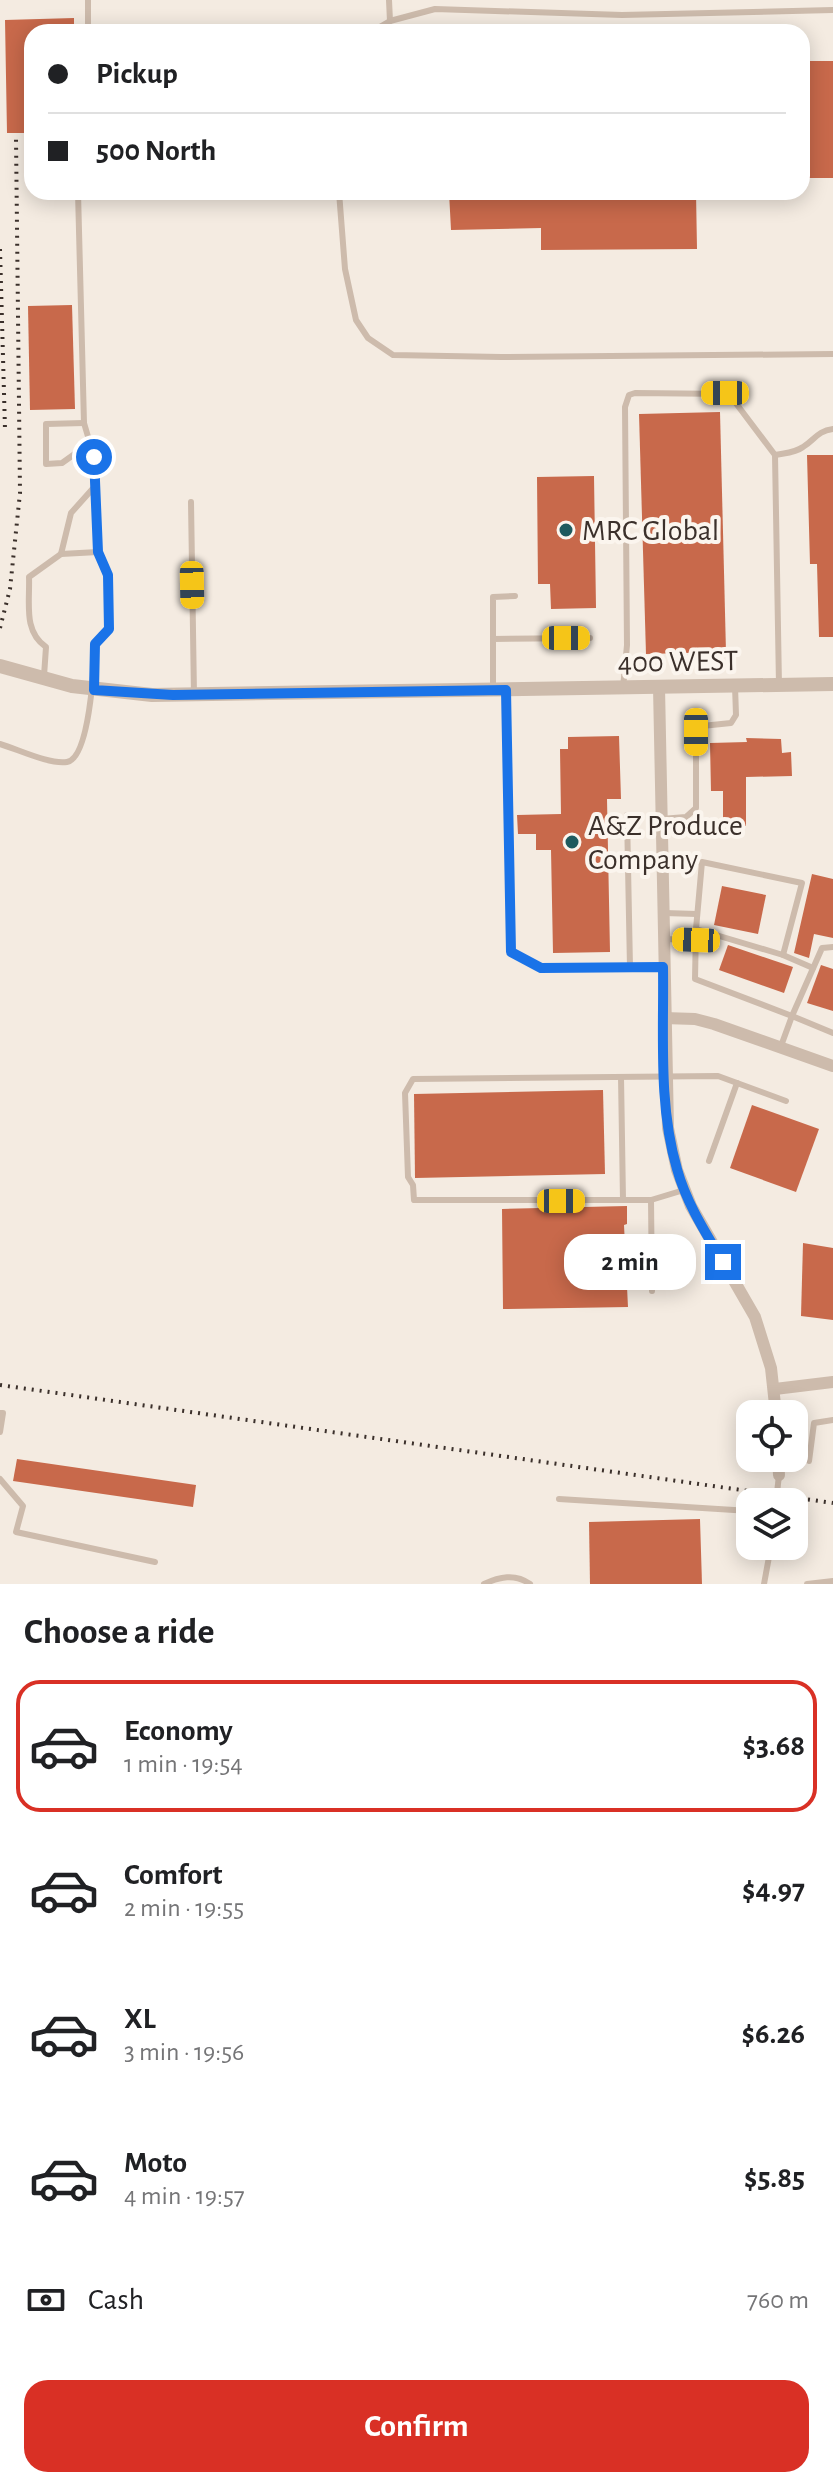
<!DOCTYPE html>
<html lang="en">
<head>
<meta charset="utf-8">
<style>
	:root { --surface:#fff; --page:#f6f6f6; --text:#202124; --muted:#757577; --line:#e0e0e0; --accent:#d93025 }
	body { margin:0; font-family:"Alegreya Sans",sans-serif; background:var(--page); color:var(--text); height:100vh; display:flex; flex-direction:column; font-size:30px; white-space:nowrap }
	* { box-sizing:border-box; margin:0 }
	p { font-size:26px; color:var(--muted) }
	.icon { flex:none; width:44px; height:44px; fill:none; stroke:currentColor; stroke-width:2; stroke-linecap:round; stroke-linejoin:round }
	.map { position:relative; height:1584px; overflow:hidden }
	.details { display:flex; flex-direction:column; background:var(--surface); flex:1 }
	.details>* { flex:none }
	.guide { position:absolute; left:24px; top:24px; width:786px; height:176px; border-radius:24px; box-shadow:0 4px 20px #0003; display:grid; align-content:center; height:176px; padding:0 24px; background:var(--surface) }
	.tools { position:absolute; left:736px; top:1400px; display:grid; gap:16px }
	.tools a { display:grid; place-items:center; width:72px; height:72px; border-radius:16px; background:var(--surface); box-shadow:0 4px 20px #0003; font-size:40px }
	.end { position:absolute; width:36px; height:36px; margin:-18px; border:10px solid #1a73e8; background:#fff; box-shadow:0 0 0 4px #fff }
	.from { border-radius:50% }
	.bubble { position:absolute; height:56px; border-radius:24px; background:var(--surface); box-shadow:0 4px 20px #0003; font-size:26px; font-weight:700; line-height:56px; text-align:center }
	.car { position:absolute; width:24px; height:48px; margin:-24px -12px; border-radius:10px; box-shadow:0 0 6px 2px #0007; background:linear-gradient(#f5c518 24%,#345 0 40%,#f5c518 0 76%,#345 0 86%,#f5c518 0) }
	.guide b { display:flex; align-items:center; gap:28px; height:76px; font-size:30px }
	.guide b+b { border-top:2px solid var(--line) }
	.guide i { width:20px; height:20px; background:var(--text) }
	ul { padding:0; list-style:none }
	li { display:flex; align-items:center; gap:24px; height:132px; margin:0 16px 12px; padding:0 8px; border:4px solid transparent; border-radius:24px }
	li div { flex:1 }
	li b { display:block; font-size:30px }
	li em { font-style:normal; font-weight:700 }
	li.current { border-color:var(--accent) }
	li>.icon { width:72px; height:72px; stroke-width:1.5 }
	h2 { padding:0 24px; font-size:36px; line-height:96px }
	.pay { display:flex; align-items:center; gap:20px; height:88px; padding:0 24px; font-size:30px }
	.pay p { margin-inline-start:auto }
	.cta { display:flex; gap:16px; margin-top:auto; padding:16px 24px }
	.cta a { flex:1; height:92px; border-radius:24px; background:var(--accent); color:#fff; font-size:32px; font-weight:700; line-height:92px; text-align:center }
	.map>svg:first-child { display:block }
	.building { fill:#c8694b }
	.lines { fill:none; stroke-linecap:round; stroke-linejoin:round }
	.service { stroke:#cdbbac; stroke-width:6 }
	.minor { stroke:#cdbbac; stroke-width:12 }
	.tertiary { stroke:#cdbbac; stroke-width:14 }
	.rail { stroke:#3b302b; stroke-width:4; stroke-dasharray:2 6; stroke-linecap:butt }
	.route { stroke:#1a73e8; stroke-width:10 }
	.poi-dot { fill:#1f5a5e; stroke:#fbf5ee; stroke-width:3 }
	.labels { text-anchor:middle; stroke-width:8; stroke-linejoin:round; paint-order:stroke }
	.poi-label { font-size:30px; fill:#3b302b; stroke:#fbf5ee; text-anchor:start }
	.street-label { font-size:30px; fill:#3b302b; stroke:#fbf5ee }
</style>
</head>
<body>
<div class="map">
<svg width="833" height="1584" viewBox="0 0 833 1584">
	<rect width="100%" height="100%" fill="#f4ebe1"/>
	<g class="building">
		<polygon points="74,18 74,32 32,32 32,133 7,133 5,20"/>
		<rect x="802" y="61" width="31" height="117"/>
		<polygon points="449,192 696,192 697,249 541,250 541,228 451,230"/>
		<polygon points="72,305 75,409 30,410 28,306"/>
		<polygon points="720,412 726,652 646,654 639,414"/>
		<polygon points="807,455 833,455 833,637 819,637 817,564 810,564"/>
		<polygon points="594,476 596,608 551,609 550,584 538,584 537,477"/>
		<polygon points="619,736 621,799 607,799 610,952 553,953 551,850 536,850 536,834 518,834 517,815 561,814 560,749 568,749 568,737"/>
		<polygon points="746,738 781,739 782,753 791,752 792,776 746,777 746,826 723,827 723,791 711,791 710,743 747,742"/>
		<polygon points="812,874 833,879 833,938 814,934 809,958 794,953"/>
		<polygon points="722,886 766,895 758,934 714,925"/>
		<polygon points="728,945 793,967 784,993 719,970"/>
		<polygon points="821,965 833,969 833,1011 807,1003"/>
		<polygon points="603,1090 605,1174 415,1178 414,1094"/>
		<polygon points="752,1105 819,1129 796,1192 730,1168"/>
		<polygon points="627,1206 627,1224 624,1225 628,1307 503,1309 502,1209"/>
		<polygon points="803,1243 833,1248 833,1320 801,1316"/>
		<polygon points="17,1459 196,1485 193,1507 13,1481"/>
		<polygon points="700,1519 702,1584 590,1584 589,1522"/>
	</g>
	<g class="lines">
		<g class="service">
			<polyline points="88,0 88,32"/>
			<polyline points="389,0 390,21"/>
			<polyline points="371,32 390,21 435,9 622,15 833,10"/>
			<polyline points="339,192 345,269 356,320 368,338 393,355 501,357 833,354"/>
			<polyline points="84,423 46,424 46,464 62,463 90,443"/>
			<path d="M775 455C784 453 795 453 803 447 815 440 817 431 833 429"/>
			<polyline points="191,502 194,695"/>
			<polyline points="61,554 98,552"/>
			<polyline points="493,639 493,597 515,596"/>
			<path d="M44 676 46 647C23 631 30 603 29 577L61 554 71 513 96 485"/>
			<polyline points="623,688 627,645 625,407 629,395 635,393 729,394 775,455 779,685"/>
			<polyline points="493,690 493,639 590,638"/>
			<polyline points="506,690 511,952 541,968 663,967"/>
			<path d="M0 744C17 749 50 765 67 762 90 758 94 665 95 644L109 629 108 575 98 552 94 457 84 423 78 192"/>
			<polyline points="627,815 630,968"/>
			<polyline points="661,819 686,817 696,808 696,732 702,726 731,723 736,715 735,686"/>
			<polyline points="628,867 702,862 802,883 783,955 696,929 702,862"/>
			<polyline points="664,913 697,914"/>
			<polyline points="696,929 695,979 792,1016 822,948 833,947"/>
			<polyline points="663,939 696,940"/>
			<polyline points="783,955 813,968"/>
			<polyline points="781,1046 792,1016 833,1033"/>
			<polyline points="621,1077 623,1200"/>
			<polyline points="709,1161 737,1083"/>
			<polyline points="684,1190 651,1200 414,1200 413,1185 408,1177 405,1093 413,1079 718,1076 786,1101"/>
			<polyline points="651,1200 652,1291"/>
			<polyline points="0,1413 3,1413 0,1432"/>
			<polyline points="809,1461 814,1423 833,1420"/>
			<polyline points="0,1479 23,1506 16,1532 155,1562"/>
			<polyline points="559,1499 750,1511"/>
			<polyline points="776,1502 779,1475"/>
			<path d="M484 1584C499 1577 515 1573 530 1584"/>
			<polyline points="764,1584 771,1546"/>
			<polyline points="807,1584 833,1581"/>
		</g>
		<g class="minor">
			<polyline points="659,687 668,1128 677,1170 691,1206 755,1317 771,1368 776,1414"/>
			<polyline points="664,1018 695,1019 714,1024 833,1066"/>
			<polyline points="775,1389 833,1382"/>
			<polyline points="778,1458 779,1475"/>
		</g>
		<polyline class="tertiary" points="0,666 72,686 152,695 833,684"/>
		<g class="rail">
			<polyline points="0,249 5,429"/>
			<polyline points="0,628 10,589 20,493 16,138"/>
			<polyline points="0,1385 833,1503"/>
		</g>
	</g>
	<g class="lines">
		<path class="route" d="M94 457 98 552 108 575 109 629 95 644 94 690 173 695 506 690 511 952 541 968 663 967C664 1033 658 1105 677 1169 686 1202 705 1232 723 1262"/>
	</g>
	<g class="poi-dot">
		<circle cx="566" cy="530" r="8"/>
		<circle cx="572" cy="842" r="8"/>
	</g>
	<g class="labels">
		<g class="poi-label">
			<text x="582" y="540">MRC Global</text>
			<text x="588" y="835">A&amp;Z Produce<tspan x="588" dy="34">Company</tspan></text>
		</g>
		<g class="street-label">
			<text transform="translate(678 661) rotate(-1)" y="10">400 WEST</text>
		</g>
	</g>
</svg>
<div class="tools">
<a><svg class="icon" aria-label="locate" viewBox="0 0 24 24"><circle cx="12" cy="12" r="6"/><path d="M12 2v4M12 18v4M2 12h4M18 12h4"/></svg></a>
<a><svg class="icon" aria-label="layers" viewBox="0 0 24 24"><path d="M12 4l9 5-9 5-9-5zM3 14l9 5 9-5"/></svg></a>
</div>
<i class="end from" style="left:94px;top:457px"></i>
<i class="end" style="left:723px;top:1262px"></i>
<div class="bubble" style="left:564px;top:1234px;width:132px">2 min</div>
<i class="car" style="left:725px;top:393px;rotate:270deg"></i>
<i class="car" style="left:192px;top:585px;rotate:179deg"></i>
<i class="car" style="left:566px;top:638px;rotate:90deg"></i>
<i class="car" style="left:696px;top:732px;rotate:180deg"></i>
<i class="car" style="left:696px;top:940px;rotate:272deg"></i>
<i class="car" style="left:561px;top:1201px;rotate:90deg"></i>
<div class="guide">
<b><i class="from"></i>Pickup</b>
<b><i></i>500 North</b>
</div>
</div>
<section class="details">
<h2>Choose a ride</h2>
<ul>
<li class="current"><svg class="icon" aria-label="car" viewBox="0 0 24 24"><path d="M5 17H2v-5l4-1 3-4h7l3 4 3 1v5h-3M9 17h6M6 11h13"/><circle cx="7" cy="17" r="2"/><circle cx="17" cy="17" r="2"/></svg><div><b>Economy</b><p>1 min · 19:54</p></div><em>$3.68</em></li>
<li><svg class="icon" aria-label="car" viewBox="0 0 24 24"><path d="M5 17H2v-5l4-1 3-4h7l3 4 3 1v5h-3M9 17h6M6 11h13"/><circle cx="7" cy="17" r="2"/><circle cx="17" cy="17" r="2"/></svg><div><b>Comfort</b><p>2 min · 19:55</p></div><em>$4.97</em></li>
<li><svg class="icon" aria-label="car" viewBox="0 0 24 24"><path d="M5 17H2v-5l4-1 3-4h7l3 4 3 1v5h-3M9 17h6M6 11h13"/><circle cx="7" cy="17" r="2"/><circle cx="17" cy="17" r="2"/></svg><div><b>XL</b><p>3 min · 19:56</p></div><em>$6.26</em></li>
<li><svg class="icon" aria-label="car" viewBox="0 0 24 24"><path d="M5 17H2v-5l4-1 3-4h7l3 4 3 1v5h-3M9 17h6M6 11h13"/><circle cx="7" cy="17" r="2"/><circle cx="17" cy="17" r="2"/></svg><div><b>Moto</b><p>4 min · 19:57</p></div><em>$5.85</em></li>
</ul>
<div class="pay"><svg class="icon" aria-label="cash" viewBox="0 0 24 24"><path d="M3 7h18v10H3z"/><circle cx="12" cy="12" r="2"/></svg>Cash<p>760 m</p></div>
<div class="cta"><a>Confirm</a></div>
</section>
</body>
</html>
